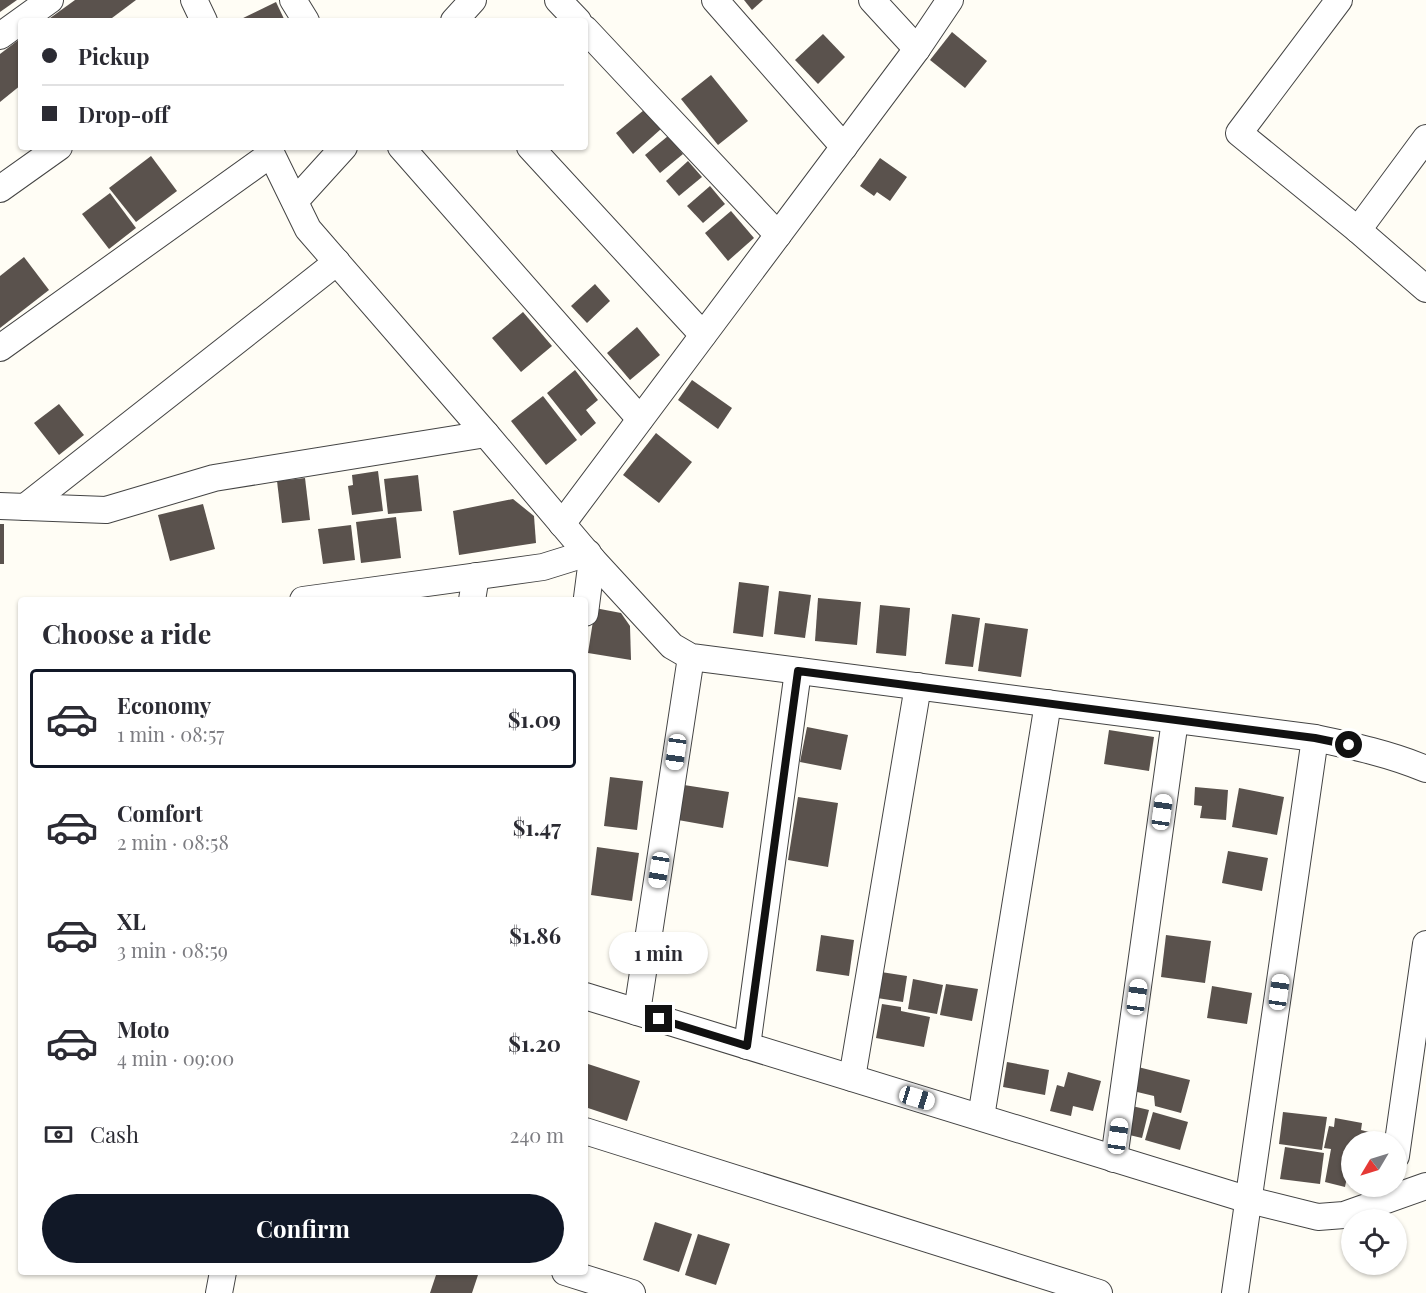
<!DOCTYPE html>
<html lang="en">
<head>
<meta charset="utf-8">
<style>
	:root { --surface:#fff; --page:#f2f2f3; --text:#2b2b33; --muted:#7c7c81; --line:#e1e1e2; --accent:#111827 }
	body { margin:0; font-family:"Playfair Display",serif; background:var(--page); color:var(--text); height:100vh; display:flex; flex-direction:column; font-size:22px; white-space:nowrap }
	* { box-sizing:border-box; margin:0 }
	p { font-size:20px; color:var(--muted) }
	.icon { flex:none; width:33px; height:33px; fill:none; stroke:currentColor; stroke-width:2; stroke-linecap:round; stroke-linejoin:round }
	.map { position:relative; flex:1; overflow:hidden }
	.panel { position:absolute; left:18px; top:597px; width:570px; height:678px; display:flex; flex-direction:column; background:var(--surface); border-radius:6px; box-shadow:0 2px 4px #0004 }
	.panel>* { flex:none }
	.banner { position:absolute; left:18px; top:18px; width:570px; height:132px; border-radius:6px; box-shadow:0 2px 4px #0004; display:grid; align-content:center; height:132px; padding:0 24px; background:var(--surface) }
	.needle { width:39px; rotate:232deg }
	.buttons { position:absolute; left:1341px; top:1131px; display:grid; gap:12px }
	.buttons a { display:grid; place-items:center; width:66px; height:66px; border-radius:50%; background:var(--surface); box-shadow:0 2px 4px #0004; font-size:30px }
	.end { position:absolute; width:27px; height:27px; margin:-14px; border:8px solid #111; background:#fff; box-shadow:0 0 0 3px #fff }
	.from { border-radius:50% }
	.bubble { position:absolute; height:42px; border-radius:21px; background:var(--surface); box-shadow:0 2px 4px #0004; font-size:20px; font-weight:700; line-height:42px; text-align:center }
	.car { position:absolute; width:18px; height:36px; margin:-18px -9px; border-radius:8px; box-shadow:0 0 4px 2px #0007; background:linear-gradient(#fff 24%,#345 0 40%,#fff 0 76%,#345 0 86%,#fff 0) }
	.banner b { display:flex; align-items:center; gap:21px; height:57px; font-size:22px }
	.banner b+b { border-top:2px solid var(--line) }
	.banner i { width:15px; height:15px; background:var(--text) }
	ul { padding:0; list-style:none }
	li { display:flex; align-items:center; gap:18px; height:99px; margin:0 12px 9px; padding:0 12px; border:3px solid transparent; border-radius:6px }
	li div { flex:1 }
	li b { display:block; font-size:22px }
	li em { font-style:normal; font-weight:700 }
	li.selected { border-color:var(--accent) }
	li>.icon { width:54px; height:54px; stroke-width:1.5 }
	h2 { padding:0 24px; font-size:27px; line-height:72px }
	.pay { display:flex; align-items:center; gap:15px; height:66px; padding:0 24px; font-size:22px }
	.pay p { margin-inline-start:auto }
	.action { display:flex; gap:12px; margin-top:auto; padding:12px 24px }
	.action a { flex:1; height:69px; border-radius:36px; background:var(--accent); color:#fff; font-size:24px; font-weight:700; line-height:69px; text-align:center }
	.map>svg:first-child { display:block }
	.building { fill:#5a524d }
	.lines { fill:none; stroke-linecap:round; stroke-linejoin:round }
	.street-casing { stroke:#444; stroke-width:28 }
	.street { stroke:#fff; stroke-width:26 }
	.route { stroke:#111; stroke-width:8 }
</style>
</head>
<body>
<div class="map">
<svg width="1426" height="1293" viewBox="0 0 1426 1293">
	<rect width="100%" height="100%" fill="#fffdf5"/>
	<g class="building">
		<polygon points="0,0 17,0 0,12"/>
		<polygon points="75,0 136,0 108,21 46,21"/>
		<polygon points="744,0 763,0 752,10"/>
		<polygon points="276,2 285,21 237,21"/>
		<polygon points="952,32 987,61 965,88 930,60"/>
		<polygon points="823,34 845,57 818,84 795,60"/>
		<polygon points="21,38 21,85 0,102 0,54"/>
		<polygon points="711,75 748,121 718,145 681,99"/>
		<polygon points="644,110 661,129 633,154 616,133"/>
		<polygon points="668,136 683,154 660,173 645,155"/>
		<polygon points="151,156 177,191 136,222 109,188"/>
		<polygon points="880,158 907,177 890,201 877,192 874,196 860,186"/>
		<polygon points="688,161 702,177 679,196 666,181"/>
		<polygon points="710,186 725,204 703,223 687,206"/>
		<polygon points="110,193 136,228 109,249 82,214"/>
		<polygon points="731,211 754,238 728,261 705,233"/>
		<polygon points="24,257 49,290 0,328 0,276"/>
		<polygon points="595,284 610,301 587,323 571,306"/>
		<polygon points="523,312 552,346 521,372 492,338"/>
		<polygon points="637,327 660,355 630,380 607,353"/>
		<polygon points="575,370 598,400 586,410 596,423 581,436 547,393"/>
		<polygon points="692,380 732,408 718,429 678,400"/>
		<polygon points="543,396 577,440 546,465 511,421"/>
		<polygon points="59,404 84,435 59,455 34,423"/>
		<polygon points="656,433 692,462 659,503 623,475"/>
		<polygon points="378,471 383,511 352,515 348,486 353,485 352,475"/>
		<polygon points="418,475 422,511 388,514 384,479"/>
		<polygon points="305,478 310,520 282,523 277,481"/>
		<polygon points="513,499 534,516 536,543 459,555 453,511"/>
		<polygon points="203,504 215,549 170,561 158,515"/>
		<polygon points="396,517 401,558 361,563 356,522"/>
		<rect x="0" y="524" width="4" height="40"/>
		<polygon points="351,525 355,560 323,564 318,529"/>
		<polygon points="739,582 769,586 763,637 733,633"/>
		<polygon points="779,591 811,595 805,638 774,634"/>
		<polygon points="818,598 861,602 857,645 815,641"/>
		<polygon points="880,605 910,608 906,656 876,653"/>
		<polygon points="595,608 621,613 630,626 631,660 588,653"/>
		<polygon points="952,614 980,618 973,667 945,664"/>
		<polygon points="985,623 1028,629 1021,677 978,671"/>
		<polygon points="807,727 848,735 841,770 800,762"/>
		<polygon points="1109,730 1154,737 1149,771 1104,764"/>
		<polygon points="610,777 643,781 637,830 604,826"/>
		<polygon points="684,785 729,792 723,828 678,820"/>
		<polygon points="1195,787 1228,790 1226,820 1200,818 1202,806 1194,805"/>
		<polygon points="1239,788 1284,797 1277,835 1232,827"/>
		<polygon points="798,797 838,803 828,867 788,860"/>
		<polygon points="597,847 639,853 632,901 591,895"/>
		<polygon points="1228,851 1268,858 1262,891 1222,883"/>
		<polygon points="821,935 854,940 849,976 816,971"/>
		<polygon points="1166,935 1211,941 1205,983 1161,977"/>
		<polygon points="881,972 907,976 903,1002 877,998"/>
		<polygon points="913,979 943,985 937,1014 908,1009"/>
		<polygon points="946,984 978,989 972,1021 940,1015"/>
		<polygon points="1212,986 1252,993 1247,1024 1207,1018"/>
		<polygon points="882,1004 901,1007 901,1011 930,1017 924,1047 876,1038"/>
		<polygon points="1007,1062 1049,1070 1045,1095 1003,1087"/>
		<polygon points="585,1063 640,1081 627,1121 585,1107"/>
		<polygon points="1138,1067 1190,1080 1181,1113 1155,1106 1154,1096 1133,1091"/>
		<polygon points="1068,1072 1101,1081 1093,1111 1073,1106 1071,1116 1050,1111 1057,1085 1064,1087"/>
		<polygon points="1132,1106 1149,1110 1142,1138 1125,1134"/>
		<polygon points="1153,1112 1188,1122 1180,1150 1145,1140"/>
		<polygon points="1283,1112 1327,1117 1322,1150 1279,1144"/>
		<polygon points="1335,1118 1362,1123 1361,1130 1373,1133 1371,1142 1352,1142 1352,1173 1348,1172 1345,1187 1325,1182 1331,1149 1324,1148 1329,1126 1334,1127"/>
		<polygon points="1285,1147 1324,1153 1320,1184 1280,1179"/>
		<polygon points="655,1222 692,1234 679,1272 643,1260"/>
		<polygon points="698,1234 730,1244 716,1285 685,1275"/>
		<polygon points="437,1272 479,1272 472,1293 430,1293"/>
	</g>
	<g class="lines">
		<defs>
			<g id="street">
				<polyline points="194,0 204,21"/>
				<polyline points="293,0 306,21"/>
				<polyline points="558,0 578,21"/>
				<polyline points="715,0 844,147"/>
				<polyline points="872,0 917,49"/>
				<polyline points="1339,0 1239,133 1358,230 1426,289"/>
				<polyline points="454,21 473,0"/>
				<polyline points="585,29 778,235"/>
				<polyline points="0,36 50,0"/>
				<path d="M268 147 308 229 486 434 592 559 672 646 691 657 1315 738C1353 746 1390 754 1426 769"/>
				<polyline points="401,147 640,419"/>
				<polyline points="530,147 703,335"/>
				<polyline points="0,189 59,147"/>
				<polyline points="295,201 344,147"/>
				<polyline points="1358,230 1426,138"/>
				<polyline points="0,348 271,154"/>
				<polyline points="0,506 106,510 214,478 486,434"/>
				<polyline points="25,507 337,262"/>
				<polyline points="562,524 917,49 950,0"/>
				<polyline points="303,600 543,567 588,553"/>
				<polyline points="472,600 476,576"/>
				<polyline points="585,613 592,559"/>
				<polyline points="585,996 1249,1200 1318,1217 1344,1215 1426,1186"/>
				<polyline points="637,1012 691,657"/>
				<polyline points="747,1046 798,671"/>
				<polyline points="852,1078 918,686"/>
				<polyline points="981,1117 1048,703"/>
				<polyline points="585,1131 1099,1293"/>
				<polyline points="1396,1156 1426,944"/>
				<polyline points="1114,1159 1175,720"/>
				<polyline points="565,1272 632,1293"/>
				<polyline points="219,1293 223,1272"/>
				<polyline points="1235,1293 1315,738"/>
			</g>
		</defs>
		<use href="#street" class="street-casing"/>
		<use href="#street" class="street"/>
	</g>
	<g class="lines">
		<polyline class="route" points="659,1019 747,1046 798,671 1315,738 1349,745"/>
	</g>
</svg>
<div class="buttons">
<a><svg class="needle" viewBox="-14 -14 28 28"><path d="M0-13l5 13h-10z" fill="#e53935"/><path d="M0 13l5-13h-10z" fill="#7c7c81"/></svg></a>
<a><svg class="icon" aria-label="locate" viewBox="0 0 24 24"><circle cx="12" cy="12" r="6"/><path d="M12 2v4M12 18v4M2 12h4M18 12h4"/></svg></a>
</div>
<i class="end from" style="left:1349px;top:745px"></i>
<i class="end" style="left:659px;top:1019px"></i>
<div class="bubble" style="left:609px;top:932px;width:99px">1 min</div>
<i class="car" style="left:676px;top:752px;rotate:188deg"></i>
<i class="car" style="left:1162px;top:812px;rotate:8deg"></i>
<i class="car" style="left:659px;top:870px;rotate:189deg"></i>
<i class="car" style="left:1279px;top:992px;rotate:8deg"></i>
<i class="car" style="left:1137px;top:997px;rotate:8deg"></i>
<i class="car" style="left:917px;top:1098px;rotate:107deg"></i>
<i class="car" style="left:1118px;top:1136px;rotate:8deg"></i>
<div class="banner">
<b><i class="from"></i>Pickup</b>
<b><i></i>Drop-off</b>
</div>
<section class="panel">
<h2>Choose a ride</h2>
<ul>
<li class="selected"><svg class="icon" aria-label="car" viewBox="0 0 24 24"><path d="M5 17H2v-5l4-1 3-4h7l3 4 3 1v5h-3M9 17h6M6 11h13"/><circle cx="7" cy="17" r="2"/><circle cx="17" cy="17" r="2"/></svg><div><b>Economy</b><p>1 min · 08:57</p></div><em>$1.09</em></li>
<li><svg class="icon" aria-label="car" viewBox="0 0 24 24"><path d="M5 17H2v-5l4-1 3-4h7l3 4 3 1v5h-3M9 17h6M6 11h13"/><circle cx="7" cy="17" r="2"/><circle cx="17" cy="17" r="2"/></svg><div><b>Comfort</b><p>2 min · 08:58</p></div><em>$1.47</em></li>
<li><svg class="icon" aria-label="car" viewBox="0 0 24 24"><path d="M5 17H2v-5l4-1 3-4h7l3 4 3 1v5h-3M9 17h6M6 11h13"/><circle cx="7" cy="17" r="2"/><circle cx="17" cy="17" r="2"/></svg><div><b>XL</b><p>3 min · 08:59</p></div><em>$1.86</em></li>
<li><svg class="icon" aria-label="car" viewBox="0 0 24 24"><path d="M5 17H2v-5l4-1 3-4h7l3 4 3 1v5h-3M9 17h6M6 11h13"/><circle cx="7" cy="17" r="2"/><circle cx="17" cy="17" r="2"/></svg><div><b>Moto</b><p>4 min · 09:00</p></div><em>$1.20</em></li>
</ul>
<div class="pay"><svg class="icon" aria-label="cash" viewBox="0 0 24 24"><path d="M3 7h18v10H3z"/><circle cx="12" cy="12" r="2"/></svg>Cash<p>240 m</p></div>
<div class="action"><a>Confirm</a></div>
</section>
</div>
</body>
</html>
